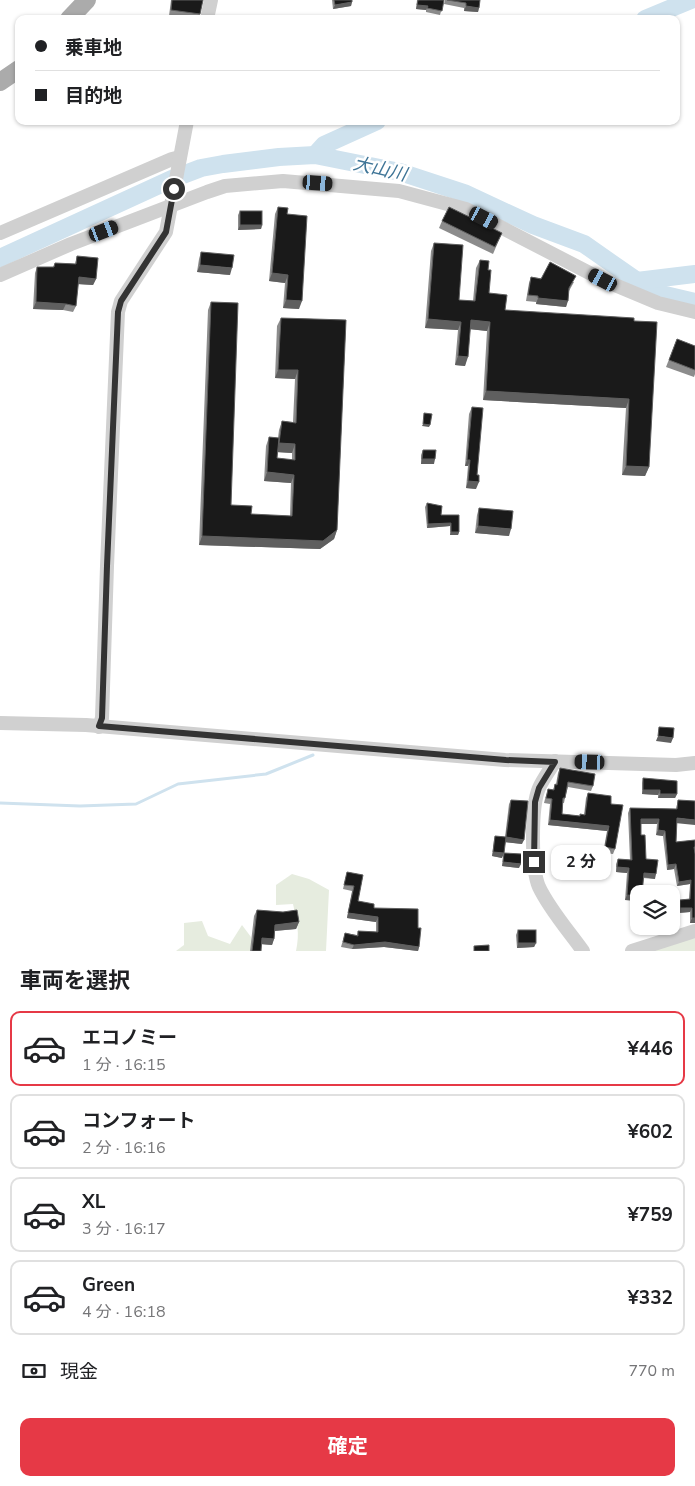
<!DOCTYPE html>
<html lang="ja">
<head>
<meta charset="utf-8">
<style>
	:root { --surface:#fff; --page:#f6f6f6; --text:#202124; --muted:#757577; --line:#e0e0e0; --accent:#e63946 }
	body { margin:0; font-family:"Nunito Sans","Noto Sans JP",sans-serif; background:var(--page); color:var(--text); height:100vh; display:flex; flex-direction:column; font-size:19px; white-space:nowrap }
	* { box-sizing:border-box; margin:0 }
	p { font-size:16px; color:var(--muted) }
	.icon { flex:none; width:28px; height:28px; fill:none; stroke:currentColor; stroke-width:2; stroke-linecap:round; stroke-linejoin:round }
	.map { position:relative; height:951px; overflow:hidden }
	.drawer { display:flex; flex-direction:column; background:var(--surface); flex:1 }
	.drawer>* { flex:none }
	.hud { position:absolute; left:15px; top:15px; width:665px; height:110px; border-radius:10px; box-shadow:0 1px 4px #0004; display:grid; align-content:center; height:110px; padding:0 20px; background:var(--surface) }
	.controls { position:absolute; left:630px; top:885px; display:grid; gap:10px }
	.controls a { display:grid; place-items:center; width:50px; height:50px; border-radius:10px; background:var(--surface); box-shadow:0 1px 4px #0004; font-size:25px }
	.end { position:absolute; width:22px; height:22px; margin:-11px; border:6px solid #333; background:#fff; box-shadow:0 0 0 2px #fff }
	.from { border-radius:50% }
	.bubble { position:absolute; height:35px; border-radius:10px; background:var(--surface); box-shadow:0 1px 4px #0004; font-size:16px; font-weight:700; line-height:35px; text-align:center }
	.car { position:absolute; width:15px; height:30px; margin:-15px -8px; border-radius:6px; box-shadow:0 0 4px 1px #0007; background:linear-gradient(#222 24%,#8ab4d8 0 40%,#222 0 76%,#8ab4d8 0 86%,#222 0) }
	.hud b { display:flex; align-items:center; gap:18px; height:48px; font-size:19px }
	.hud b+b { border-top:1px solid var(--line) }
	.hud i { width:12px; height:12px; background:var(--text) }
	ul { padding:0; list-style:none }
	li { display:flex; align-items:center; gap:15px; height:75px; margin:0 10px 8px; padding:0 10px; border:2px solid var(--line); border-radius:10px }
	li div { flex:1 }
	li b { display:block; font-size:19px }
	li em { font-style:normal; font-weight:700 }
	li.on { border-color:var(--accent) }
	li>.icon { width:45px; height:45px; stroke-width:1.5 }
	h2 { padding:0 20px; font-size:22px; line-height:60px }
	.pay { display:flex; align-items:center; gap:12px; height:55px; padding:0 20px; font-size:19px }
	.pay p { margin-inline-start:auto }
	.button { display:flex; gap:10px; margin-top:auto; padding:10px 20px }
	.button a { flex:1; height:58px; border-radius:10px; background:var(--accent); color:#fff; font-size:20px; font-weight:700; line-height:58px; text-align:center }
	.map>svg:first-child { display:block }
	.green { fill:#e6ecdf }
	.lines { fill:none; stroke-linecap:round; stroke-linejoin:round }
	.stream { stroke:#cfe2ee; stroke-width:3 }
	.river { stroke:#cfe2ee; stroke-width:18 }
	.minor { stroke:#d0d0d0; stroke-width:14 }
	.major { stroke:#ababab; stroke-width:18 }
	.wall { fill:#8c8c8c; fill-rule:evenodd }
	.shaded-wall { fill:#5f5f5f }
	.building { fill:#1a1a1a; stroke:#5f5f5f }
	.route { stroke:#333; stroke-width:6 }
	.labels { text-anchor:middle; stroke-width:5; stroke-linejoin:round; paint-order:stroke }
	.water-label { font-size:18px; font-style:italic; fill:#3f7597; stroke:#fff }
</style>
</head>
<body>
<div class="map">
<svg width="695" height="951" viewBox="0 0 695 951">
	<rect width="100%" height="100%" fill="#fff"/>
	<g class="green">
		<path d="M292 874 309 879 329 890 326 951H296C300 933 297 922 293 904L276 905V885Z"/>
		<polygon points="202,921 208,936 230,944 242,925 251,937 254,951 176,951 184,945 184,923"/>
		<polygon points="695,938 695,951 644,951"/>
	</g>
	<g class="lines">
		<polyline class="stream" points="0,803 80,806 136,804 178,784 266,774 313,755"/>
		<g class="river">
			<polyline points="645,19 691,0"/>
			<polyline points="315,155 324,145 377,121"/>
			<polyline points="0,258 172,179 201,168 223,164 279,157 315,155 400,172 464,193 533,225 584,244 637,281 661,294 695,302"/>
			<polyline points="637,281 695,274"/>
		</g>
		<g class="minor">
			<polyline points="207,19 211,0"/>
			<polyline points="0,233 172,159 180,157"/>
			<polyline points="0,275 71,244 207,192 225,186 283,181 399,191 466,209 603,280 658,303 695,312"/>
			<polyline points="0,723 86,725 505,760 676,765 695,763"/>
			<polyline points="99,727 102,718 107,566 118,312 121,301 166,232 187,121"/>
			<path d="M555 761C550 770 543 779 539 788 531 806 531 869 539 887 550 910 568 930 583 951"/>
			<polyline points="632,951 695,931"/>
		</g>
		<g class="major">
			<polyline points="69,19 87,0"/>
			<polyline points="0,82 19,69"/>
		</g>
	</g>
	<g class="wall">
		<polygon points="171,0 203,0 200,14 199,19 184,19 169,16"/>
		<polygon points="332,0 352,0 351,6 333,9"/>
		<polygon points="417,0 444,0 440,15 426,12 426,10 416,9"/>
		<polygon points="445,0 480,0 478,12 464,11 464,8 444,4"/>
		<polygon points="278,207 287,214 299,309 283,308 285,283 269,281 275,214"/>
		<polygon points="240,211 262,225 261,229 238,230 238,215"/>
		<polygon points="442,221 502,233 493,254 439,228"/>
		<polygon points="434,243 459,300 473,301 476,268 480,260 488,270 489,293 505,310 634,321 649,467 645,476 622,475 626,408 483,400 487,331 470,329 465,366 455,365 458,330 425,328 431,251"/>
		<polygon points="201,252 230,275 197,272 199,259"/>
		<polygon points="77,256 96,279 93,285 78,284 76,306 73,312 63,310 33,309 35,273 37,267 53,267 55,263 75,264"/>
		<polygon points="531,277 574,282 569,291 566,307 536,304 536,302 526,301 529,283"/>
		<path d="M211 302 231 505 251 514 290 516 291 483 264 481 266 446 269 437 278 438 279 430 282 421 293 422 295 379 275 378 277 326 281 318 346 320 337 530 334 539 320 549 199 545 208 310ZM277 452 292 453V460L277 458Z"/>
		<polygon points="677,339 695,346 695,374 694,377 666,367"/>
		<polygon points="472,407 476,489 466,488 468,466 465,466 469,414"/>
		<polygon points="423,450 434,464 421,464 421,455"/>
		<polygon points="427,503 441,515 459,515 459,532 458,535 450,535 450,526 427,528 425,507"/>
		<polygon points="479,508 509,536 475,533 477,515"/>
		<polygon points="560,768 593,786 591,791 568,787 565,798 564,803 563,803 562,814 580,816 584,815 586,798 588,793 611,804 615,849 613,854 603,853 607,831 548,825 550,804 544,803 545,799 548,789 553,790 555,784 556,784 558,773"/>
		<polygon points="643,778 677,794 675,798 658,798 658,795 642,794 642,783"/>
		<polygon points="511,800 522,844 505,842 502,858 492,856 494,840 495,836 505,837 509,804"/>
		<polygon points="678,800 676,842 695,840 695,923 690,923 690,912 678,913 678,905 680,900 689,899 690,884 677,886 674,869 667,870 663,836 656,835 657,824 641,824 641,835 646,859 655,879 643,878 639,894 639,901 625,900 627,873 616,872 616,864 618,859 630,860 628,813 630,808 676,809"/>
		<polygon points="504,853 519,868 502,866 503,857"/>
		<polygon points="347,872 363,875 358,901 418,928 419,947 418,951 384,947 352,949 341,947 345,933 357,935 358,931 376,932 376,922 347,918 352,891 343,889"/>
		<polygon points="257,910 299,922 296,929 275,931 274,939 272,945 261,944 261,951 250,951 254,916"/>
		<polygon points="518,930 536,943 534,947 517,948 516,935"/>
	</g>
	<g class="shaded-wall">
		<polygon points="352,2 351,6 333,9 335,5"/>
		<polygon points="417,5 428,6 426,10 416,9"/>
		<polygon points="466,6 479,8 478,12 464,11"/>
		<polygon points="240,225 262,225 261,229 238,230"/>
		<polygon points="200,265 232,268 230,275 197,272"/>
		<polygon points="272,273 288,275 285,283 269,281"/>
		<polygon points="79,277 96,279 93,285 77,284"/>
		<polygon points="538,298 568,301 566,307 536,304"/>
		<polygon points="286,300 302,301 299,309 283,308"/>
		<polygon points="36,302 66,304 63,310 33,309"/>
		<polygon points="428,319 461,322 458,330 425,328"/>
		<polygon points="471,320 490,322 487,331 468,329"/>
		<polygon points="458,356 468,357 465,366 455,365"/>
		<polygon points="278,370 298,370 295,379 275,378"/>
		<polygon points="486,391 629,399 626,408 483,400"/>
		<polygon points="423,424 430,425 429,427 422,426"/>
		<polygon points="279,443 295,444 292,453 276,452"/>
		<polygon points="422,459 435,459 434,464 421,464"/>
		<polygon points="467,460 470,460 468,466 465,466"/>
		<polygon points="626,466 649,467 645,476 622,475"/>
		<polygon points="267,472 294,475 291,483 264,481"/>
		<polygon points="468,481 479,482 476,489 466,488"/>
		<polygon points="451,523 450,526 427,528 428,524"/>
		<polygon points="478,526 511,529 509,536 475,533"/>
		<polygon points="337,530 334,539 320,549 199,545 202,536"/>
		<polygon points="451,532 459,532 458,535 450,535"/>
		<polygon points="658,736 673,738 671,743 656,741"/>
		<polygon points="643,790 660,790 658,795 642,794"/>
		<polygon points="660,794 677,794 675,798 658,798"/>
		<polygon points="677,818 695,820 695,825 675,823"/>
		<polygon points="641,819 659,819 657,824 640,824"/>
		<polygon points="550,820 609,826 607,831 548,825"/>
		<polygon points="658,830 665,831 663,836 656,835"/>
		<polygon points="506,837 524,840 522,844 504,842"/>
		<polygon points="493,852 504,853 502,858 492,856"/>
		<polygon points="503,862 521,864 519,868 502,866"/>
		<polygon points="676,864 674,869 667,870 668,865"/>
		<polygon points="617,867 629,868 627,873 616,872"/>
		<polygon points="644,873 656,874 655,879 642,877"/>
		<polygon points="691,880 690,884 677,886 679,882"/>
		<polygon points="627,895 639,896 639,901 625,900"/>
		<polygon points="680,908 692,908 690,912 678,913"/>
		<polygon points="348,913 378,917 376,922 347,918"/>
		<polygon points="692,918 695,918 695,923 690,923"/>
		<polygon points="299,922 296,929 273,931 275,925"/>
		<polygon points="262,938 274,939 272,945 260,944"/>
		<polygon points="385,942 419,947 418,951 384,947 352,949 354,945"/>
		<polygon points="518,943 536,943 534,947 517,948"/>
	</g>
	<g class="building">
		<polygon points="172,0 203,0 200,14 171,10"/>
		<polygon points="334,0 352,0 352,2 335,5"/>
		<polygon points="418,0 444,0 442,11 427,8 428,6 417,5"/>
		<polygon points="447,0 480,0 479,8 466,6 466,3"/>
		<polygon points="278,207 288,208 287,214 307,216 302,301 286,300 288,275 272,273"/>
		<polygon points="449,207 502,233 495,247 442,221"/>
		<rect x="240" y="211" width="22" height="14"/>
		<polygon points="434,243 463,245 459,300 475,301 480,260 489,261 488,270 491,270 489,293 507,295 505,310 634,318 634,321 657,322 649,467 626,466 629,399 486,391 490,322 471,320 468,357 458,356 461,322 428,319"/>
		<polygon points="201,252 234,255 232,268 200,265"/>
		<polygon points="77,256 98,258 96,279 79,277 76,306 66,304 36,302 37,267 54,267 55,263 76,264"/>
		<polygon points="550,262 576,276 569,288 568,301 538,298 538,296 528,295 531,277 541,279"/>
		<polygon points="211,302 238,303 231,505 252,506 251,514 292,516 294,475 267,472 269,437 279,438 277,458 295,460 295,444 279,443 282,421 296,423 298,370 278,370 281,318 346,320 337,530 323,541 202,536"/>
		<polygon points="677,339 695,346 695,370 669,360"/>
		<polygon points="472,407 483,408 477,475 479,475 479,482 468,481 470,460 467,460"/>
		<polygon points="424,413 432,414 430,425 423,424"/>
		<polygon points="423,450 436,450 435,459 422,459"/>
		<polygon points="427,503 442,506 441,515 459,515 459,532 451,532 451,523 428,524"/>
		<polygon points="479,508 513,511 511,529 478,526"/>
		<polygon points="659,727 674,728 673,738 658,736"/>
		<polygon points="560,768 595,774 593,786 568,782 565,798 563,798 562,814 580,816 580,814 585,815 588,793 611,796 611,804 623,805 615,849 605,847 609,826 550,820 552,799 546,798 547,794 548,789 554,790 555,784 557,785"/>
		<polygon points="643,778 677,781 677,794 660,794 660,790 643,790"/>
		<polygon points="511,800 528,801 524,840 506,837 504,853 493,852 495,836 506,837"/>
		<polygon points="678,800 695,801 695,820 677,818 676,842 695,840 695,847 694,847 695,854 695,918 692,918 692,908 680,908 680,900 690,899 691,880 679,882 676,864 668,865 665,831 658,830 659,819 641,819 641,835 645,835 646,859 658,860 656,874 644,873 642,894 639,894 639,896 627,895 629,868 617,867 618,859 632,860 630,808 677,809"/>
		<polygon points="504,853 522,854 521,864 503,862"/>
		<polygon points="347,872 363,875 358,901 374,904 374,908 418,909 418,928 421,928 419,947 385,942 354,945 343,942 345,933 358,936 358,931 378,932 378,917 348,913 354,886 344,885"/>
		<rect x="643" y="892" width="21" height="2"/>
		<polygon points="257,910 283,912 297,910 299,922 275,925 274,939 262,938 261,951 252,951"/>
		<rect x="518" y="930" width="18" height="13"/>
		<polygon points="489,945 489,951 474,951 474,946"/>
	</g>
	<g class="lines">
		<polyline class="route" points="174,189 166,232 121,301 118,312 107,566 102,718 99,726 506,760 555,762 539,788 535,802 534,862"/>
	</g>
	<g class="labels">
		<g class="water-label">
			<text transform="translate(380 169) rotate(13)" y="6">大山川</text>
		</g>
	</g>
</svg>
<div class="controls">
<a><svg class="icon" aria-label="layers" viewBox="0 0 24 24"><path d="M12 4l9 5-9 5-9-5zM3 14l9 5 9-5"/></svg></a>
</div>
<i class="end from" style="left:174px;top:189px"></i>
<i class="end" style="left:534px;top:862px"></i>
<div class="bubble" style="left:551px;top:845px;width:60px">2 分</div>
<i class="car" style="left:318px;top:183px;rotate:94deg"></i>
<i class="car" style="left:484px;top:218px;rotate:118deg"></i>
<i class="car" style="left:104px;top:231px;rotate:69deg"></i>
<i class="car" style="left:603px;top:280px;rotate:298deg"></i>
<i class="car" style="left:590px;top:762px;rotate:272deg"></i>
<div class="hud">
<b><i class="from"></i>乗車地</b>
<b><i></i>目的地</b>
</div>
</div>
<section class="drawer">
<h2>車両を選択</h2>
<ul>
<li class="on"><svg class="icon" aria-label="car" viewBox="0 0 24 24"><path d="M5 17H2v-5l4-1 3-4h7l3 4 3 1v5h-3M9 17h6M6 11h13"/><circle cx="7" cy="17" r="2"/><circle cx="17" cy="17" r="2"/></svg><div><b>エコノミー</b><p>1 分 · 16:15</p></div><em>¥446</em></li>
<li><svg class="icon" aria-label="car" viewBox="0 0 24 24"><path d="M5 17H2v-5l4-1 3-4h7l3 4 3 1v5h-3M9 17h6M6 11h13"/><circle cx="7" cy="17" r="2"/><circle cx="17" cy="17" r="2"/></svg><div><b>コンフォート</b><p>2 分 · 16:16</p></div><em>¥602</em></li>
<li><svg class="icon" aria-label="car" viewBox="0 0 24 24"><path d="M5 17H2v-5l4-1 3-4h7l3 4 3 1v5h-3M9 17h6M6 11h13"/><circle cx="7" cy="17" r="2"/><circle cx="17" cy="17" r="2"/></svg><div><b>XL</b><p>3 分 · 16:17</p></div><em>¥759</em></li>
<li><svg class="icon" aria-label="car" viewBox="0 0 24 24"><path d="M5 17H2v-5l4-1 3-4h7l3 4 3 1v5h-3M9 17h6M6 11h13"/><circle cx="7" cy="17" r="2"/><circle cx="17" cy="17" r="2"/></svg><div><b>Green</b><p>4 分 · 16:18</p></div><em>¥332</em></li>
</ul>
<div class="pay"><svg class="icon" aria-label="cash" viewBox="0 0 24 24"><path d="M3 7h18v10H3z"/><circle cx="12" cy="12" r="2"/></svg>現金<p>770 m</p></div>
<div class="button"><a>確定</a></div>
</section>
</body>
</html>
